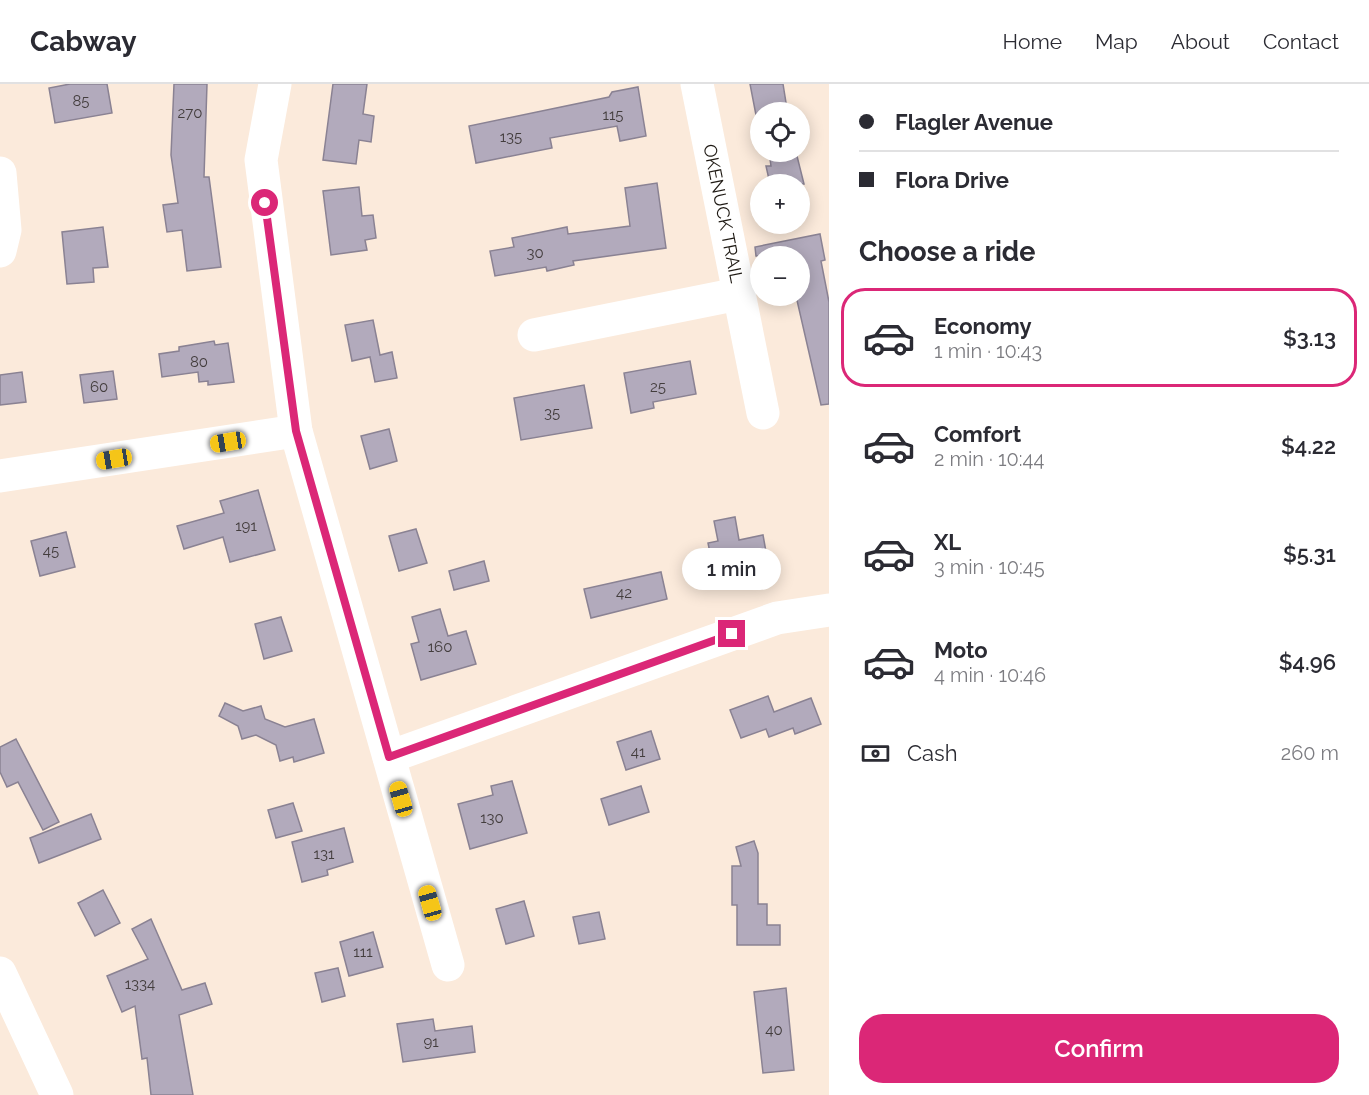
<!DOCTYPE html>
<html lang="en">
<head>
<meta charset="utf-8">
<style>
	:root { --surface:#fff; --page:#f2f2f3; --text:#2b2b33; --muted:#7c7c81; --line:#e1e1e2; --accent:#db2777 }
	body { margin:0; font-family:Raleway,sans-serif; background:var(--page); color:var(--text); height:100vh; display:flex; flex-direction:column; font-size:22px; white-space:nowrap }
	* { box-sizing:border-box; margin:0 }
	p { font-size:20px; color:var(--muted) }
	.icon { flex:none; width:33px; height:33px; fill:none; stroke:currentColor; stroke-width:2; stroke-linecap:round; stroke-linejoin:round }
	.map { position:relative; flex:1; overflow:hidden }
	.sheet { display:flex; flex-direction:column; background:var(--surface); width:540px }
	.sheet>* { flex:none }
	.banner { display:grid; align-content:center; height:132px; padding:0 30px; background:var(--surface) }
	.tools { position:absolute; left:750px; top:18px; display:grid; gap:12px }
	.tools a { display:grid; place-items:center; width:60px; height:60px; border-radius:50%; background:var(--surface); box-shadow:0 3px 15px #0003; font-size:30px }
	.end { position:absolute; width:27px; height:27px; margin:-14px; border:8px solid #db2777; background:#fff; box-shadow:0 0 0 3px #fff }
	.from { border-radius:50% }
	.bubble { position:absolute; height:42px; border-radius:21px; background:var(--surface); box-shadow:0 3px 15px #0003; font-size:20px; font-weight:600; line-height:42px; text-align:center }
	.car { position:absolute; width:18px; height:36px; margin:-18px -9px; border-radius:8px; box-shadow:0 0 4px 2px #0007; background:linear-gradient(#f5c518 24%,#345 0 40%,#f5c518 0 76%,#345 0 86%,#f5c518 0) }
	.banner b { display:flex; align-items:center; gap:21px; height:57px; font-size:22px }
	.banner b+b { border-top:2px solid var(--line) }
	.banner i { width:15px; height:15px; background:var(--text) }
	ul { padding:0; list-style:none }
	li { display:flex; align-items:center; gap:18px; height:99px; margin:0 12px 9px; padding:0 18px; border:3px solid transparent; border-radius:24px }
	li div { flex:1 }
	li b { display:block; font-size:22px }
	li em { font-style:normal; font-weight:600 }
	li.on { border-color:var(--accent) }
	li>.icon { width:54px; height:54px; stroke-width:1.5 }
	h2 { padding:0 30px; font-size:27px; line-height:72px }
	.pay { display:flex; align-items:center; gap:15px; height:66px; padding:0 30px; font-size:22px }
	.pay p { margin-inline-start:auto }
	.cta { display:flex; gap:12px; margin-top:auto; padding:12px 30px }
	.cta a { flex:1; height:69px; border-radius:24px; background:var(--accent); color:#fff; font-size:24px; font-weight:600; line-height:69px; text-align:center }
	header { display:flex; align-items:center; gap:36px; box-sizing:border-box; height:84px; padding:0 30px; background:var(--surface); border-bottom:2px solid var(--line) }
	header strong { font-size:28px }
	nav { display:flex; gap:33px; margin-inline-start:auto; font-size:21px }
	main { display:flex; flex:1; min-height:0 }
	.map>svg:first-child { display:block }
	.building { fill:#b2aabc; stroke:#8a8293; stroke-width:1.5 }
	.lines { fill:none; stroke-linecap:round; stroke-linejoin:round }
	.minor { stroke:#fff; stroke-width:33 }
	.major { stroke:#fff; stroke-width:33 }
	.route { stroke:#db2777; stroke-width:8 }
	.labels { text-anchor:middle; stroke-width:5; stroke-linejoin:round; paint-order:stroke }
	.number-label { font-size:15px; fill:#433d3d }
	.street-label { font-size:18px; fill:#1e1913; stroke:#fbeadb }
</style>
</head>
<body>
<header>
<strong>Cabway</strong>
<nav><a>Home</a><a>Map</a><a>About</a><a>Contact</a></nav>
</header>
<main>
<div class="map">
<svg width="829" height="1011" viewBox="0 0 829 1011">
	<rect width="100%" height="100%" fill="#fbeadb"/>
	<g class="building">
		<polygon points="70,0 107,0 112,29 55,39 49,4"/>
		<polygon points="174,0 207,0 204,93 209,93 221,183 187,187 182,146 167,148 163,121 178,119 171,71"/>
		<polygon points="333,0 367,0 363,30 374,32 371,58 359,56 356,80 323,76"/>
		<polygon points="750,0 783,0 787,25 756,31"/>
		<polygon points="638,3 646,52 620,57 617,42 550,54 552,64 476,79 469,42 609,13 612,8"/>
		<polygon points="769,68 796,68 804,100 770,100 766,82 771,82"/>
		<polygon points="657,99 666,164 573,177 574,181 547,187 546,183 495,192 490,167 514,163 512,154 567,143 568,150 630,142 625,104"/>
		<polygon points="359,103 362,132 373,131 376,154 365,156 367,166 331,171 323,107"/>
		<polygon points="103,143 108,183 93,184 94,198 67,200 62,148"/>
		<polygon points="820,150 825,176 821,177 829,218 829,320 821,321 796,212 800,212 800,172 756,172 755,163"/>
		<polygon points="373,236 380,271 392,268 397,294 375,298 370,273 352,277 345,241"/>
		<polygon points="214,257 215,261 228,259 234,298 208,301 208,297 199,298 198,288 162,293 159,270 179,267 179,263"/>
		<polygon points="690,277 696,310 653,318 654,324 631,329 624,289"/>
		<polygon points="113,287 117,315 84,319 80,291"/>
		<polygon points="22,288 26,318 0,321 0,291"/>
		<polygon points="584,301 592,344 521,356 514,314"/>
		<polygon points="389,345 397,377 370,385 361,352"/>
		<polygon points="258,406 275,466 230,478 223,453 184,465 177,442 224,429 220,417"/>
		<polygon points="735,433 739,456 763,451 768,479 714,489 708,459 718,457 714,437"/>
		<polygon points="416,445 427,479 399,487 389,452"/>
		<polygon points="66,448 75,483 40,492 31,457"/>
		<polygon points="484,477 489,497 454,506 449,487"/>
		<polygon points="661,488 667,515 591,534 584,505"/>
		<polygon points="440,525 448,552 466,547 476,580 421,596 411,560 419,558 412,533"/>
		<polygon points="281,533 292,567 264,575 255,540"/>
		<polygon points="768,612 774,628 811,614 821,640 795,650 793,644 769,653 766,645 741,654 730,626"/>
		<polygon points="225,619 243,627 261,622 265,635 285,643 314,635 324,669 294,678 293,673 280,677 276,661 256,651 242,655 238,642 219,632"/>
		<polygon points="651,647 660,675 626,686 617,658"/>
		<polygon points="16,655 59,738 43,746 18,698 7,703 0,688 0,663"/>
		<polygon points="512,697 527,749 470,765 458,720 493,711 491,702"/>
		<polygon points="641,702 649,728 609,741 601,715"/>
		<polygon points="293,719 302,747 276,754 268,726"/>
		<polygon points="91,730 101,755 39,779 30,754"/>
		<polygon points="344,744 353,778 327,786 328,791 302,798 292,758"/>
		<polygon points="754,757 758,769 758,820 767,820 767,841 780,841 780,861 737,861 737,821 732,821 732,782 741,782 736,763"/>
		<polygon points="103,806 120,839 95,852 78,819"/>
		<polygon points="524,817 534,852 506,860 496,825"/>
		<polygon points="599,828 605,855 579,860 573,833"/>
		<polygon points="151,835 182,906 205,899 212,920 179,931 193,1011 151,1011 147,974 142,975 135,922 122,928 107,892 148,875 132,845"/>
		<polygon points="373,848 383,883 349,892 340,858"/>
		<polygon points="338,884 345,912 322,918 315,889"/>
		<polygon points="786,904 794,986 763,989 754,908"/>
		<polygon points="433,935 435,947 472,942 475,968 403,978 397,940"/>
	</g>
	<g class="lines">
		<g class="minor">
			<polyline points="275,0 261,76 296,347 448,881"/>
			<path id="s1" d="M697 0 763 329"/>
			<polyline points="0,89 5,146 0,167"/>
			<polyline points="534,251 738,210"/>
			<polyline points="0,392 296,347"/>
			<polyline points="389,673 777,534 829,526"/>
		</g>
		<polyline class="major" points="0,889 57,1011"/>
	</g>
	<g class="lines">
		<polyline class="route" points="265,119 296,347 389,673 732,550"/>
	</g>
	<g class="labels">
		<g class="number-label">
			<text x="81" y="22">85</text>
			<text x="190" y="34">270</text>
			<text x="613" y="36">115</text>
			<text x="511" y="58">135</text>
			<text x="535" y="174">30</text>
			<text x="199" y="283">80</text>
			<text x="99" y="308">60</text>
			<text x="658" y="308">25</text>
			<text x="552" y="334">35</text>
			<text x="246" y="447">191</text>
			<text x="51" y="472">45</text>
			<text x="624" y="514">42</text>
			<text x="440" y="568">160</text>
			<text x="638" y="673">41</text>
			<text x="492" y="739">130</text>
			<text x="324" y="775">131</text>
			<text x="363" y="873">111</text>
			<text x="140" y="905">1334</text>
			<text x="774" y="951">40</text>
			<text x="431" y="963">91</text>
		</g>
		<g class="street-label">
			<text dy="6" stroke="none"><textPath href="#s1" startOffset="132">OKENUCK TRAIL</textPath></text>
		</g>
	</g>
</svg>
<div class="tools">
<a><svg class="icon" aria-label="locate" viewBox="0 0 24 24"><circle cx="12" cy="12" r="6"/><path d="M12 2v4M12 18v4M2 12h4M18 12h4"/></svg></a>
<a>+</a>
<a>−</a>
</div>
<i class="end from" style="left:265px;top:119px"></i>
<i class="end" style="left:732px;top:550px"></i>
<div class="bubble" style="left:682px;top:464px;width:99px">1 min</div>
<i class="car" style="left:228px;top:358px;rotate:261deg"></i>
<i class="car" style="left:114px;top:375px;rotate:261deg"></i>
<i class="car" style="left:401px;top:715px;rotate:344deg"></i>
<i class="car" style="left:430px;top:819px;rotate:344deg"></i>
</div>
<section class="sheet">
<div class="banner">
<b><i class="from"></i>Flagler Avenue</b>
<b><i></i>Flora Drive</b>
</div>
<h2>Choose a ride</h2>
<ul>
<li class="on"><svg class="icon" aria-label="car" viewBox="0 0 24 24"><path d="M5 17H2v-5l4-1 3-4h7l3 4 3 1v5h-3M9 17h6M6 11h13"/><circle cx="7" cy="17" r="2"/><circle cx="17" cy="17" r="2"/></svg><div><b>Economy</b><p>1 min · 10:43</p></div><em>$3.13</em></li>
<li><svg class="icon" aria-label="car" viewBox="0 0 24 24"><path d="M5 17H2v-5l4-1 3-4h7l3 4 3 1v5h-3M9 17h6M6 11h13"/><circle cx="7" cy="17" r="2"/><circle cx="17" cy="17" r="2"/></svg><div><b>Comfort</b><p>2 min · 10:44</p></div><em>$4.22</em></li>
<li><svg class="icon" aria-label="car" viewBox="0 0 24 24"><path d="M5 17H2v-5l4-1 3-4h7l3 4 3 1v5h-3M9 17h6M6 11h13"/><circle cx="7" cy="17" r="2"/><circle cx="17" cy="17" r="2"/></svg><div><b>XL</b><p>3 min · 10:45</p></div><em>$5.31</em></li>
<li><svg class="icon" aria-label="car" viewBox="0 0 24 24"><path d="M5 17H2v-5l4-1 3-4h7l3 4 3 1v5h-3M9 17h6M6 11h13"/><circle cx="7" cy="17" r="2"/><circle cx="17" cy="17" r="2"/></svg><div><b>Moto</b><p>4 min · 10:46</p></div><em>$4.96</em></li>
</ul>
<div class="pay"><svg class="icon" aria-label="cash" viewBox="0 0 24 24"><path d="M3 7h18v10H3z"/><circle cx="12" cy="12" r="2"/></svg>Cash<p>260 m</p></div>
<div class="cta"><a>Confirm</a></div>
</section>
</main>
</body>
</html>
